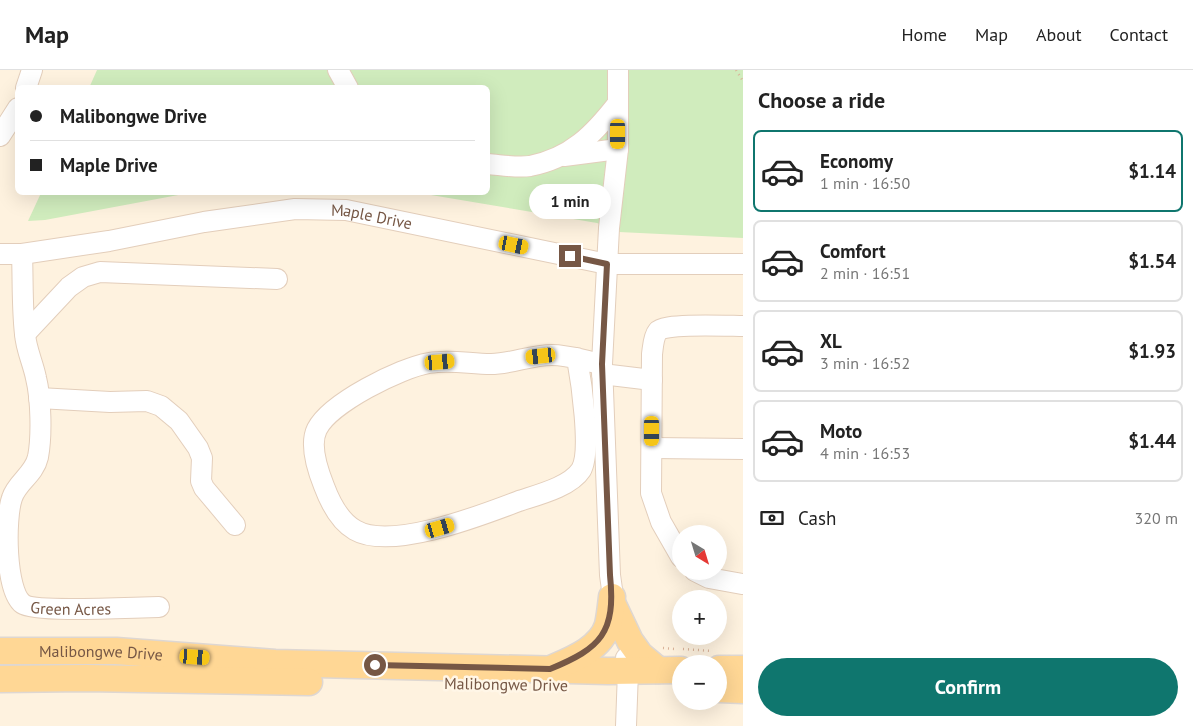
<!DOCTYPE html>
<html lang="en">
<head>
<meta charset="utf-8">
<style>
	:root { --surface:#fff; --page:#f2f2f2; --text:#222; --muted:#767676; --line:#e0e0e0; --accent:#0f766e }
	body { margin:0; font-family:"PT Sans",sans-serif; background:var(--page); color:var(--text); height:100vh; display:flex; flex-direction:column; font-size:19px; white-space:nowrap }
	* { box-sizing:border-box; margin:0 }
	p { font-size:16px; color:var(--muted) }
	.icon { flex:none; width:28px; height:28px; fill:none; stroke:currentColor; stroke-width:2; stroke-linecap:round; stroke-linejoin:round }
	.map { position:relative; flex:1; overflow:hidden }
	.sheet { display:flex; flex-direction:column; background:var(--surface); width:450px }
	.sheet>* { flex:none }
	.hud { position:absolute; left:15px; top:15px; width:475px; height:110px; border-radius:8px; box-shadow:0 5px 20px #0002; display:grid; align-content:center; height:110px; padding:0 15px; background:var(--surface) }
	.needle { width:32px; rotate:142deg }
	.fabs { position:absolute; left:672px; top:455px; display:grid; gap:10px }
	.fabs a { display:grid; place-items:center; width:55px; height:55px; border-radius:50%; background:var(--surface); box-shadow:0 5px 20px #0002; font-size:25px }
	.end { position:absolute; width:22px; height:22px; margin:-11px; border:6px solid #765745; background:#fff; box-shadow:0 0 0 2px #fff }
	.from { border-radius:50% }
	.bubble { position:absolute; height:35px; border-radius:18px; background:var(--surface); box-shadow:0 5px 20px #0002; font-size:16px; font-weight:700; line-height:35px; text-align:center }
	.car { position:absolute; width:15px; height:30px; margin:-15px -8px; border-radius:6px; box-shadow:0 0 4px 1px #0007; background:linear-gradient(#f5c518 24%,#345 0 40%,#f5c518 0 76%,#345 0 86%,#f5c518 0) }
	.hud b { display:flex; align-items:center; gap:18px; height:48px; font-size:19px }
	.hud b+b { border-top:1px solid var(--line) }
	.hud i { width:12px; height:12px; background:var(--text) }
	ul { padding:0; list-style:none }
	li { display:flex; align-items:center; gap:15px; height:82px; margin:0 10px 8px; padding:0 5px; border:2px solid var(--line); border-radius:8px }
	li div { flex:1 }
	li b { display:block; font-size:19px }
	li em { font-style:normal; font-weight:700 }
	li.on { border-color:var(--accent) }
	li>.icon { width:45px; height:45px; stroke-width:1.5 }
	h2 { padding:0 15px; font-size:22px; line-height:60px }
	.pay { display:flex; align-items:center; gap:12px; height:55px; padding:0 15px; font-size:19px }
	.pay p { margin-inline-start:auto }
	.button { display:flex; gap:10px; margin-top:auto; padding:10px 15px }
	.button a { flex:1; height:58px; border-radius:30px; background:var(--accent); color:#fff; font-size:20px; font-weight:700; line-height:58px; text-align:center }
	header { display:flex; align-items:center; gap:30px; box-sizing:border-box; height:70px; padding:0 25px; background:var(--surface); border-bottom:1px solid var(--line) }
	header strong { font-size:24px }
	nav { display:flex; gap:28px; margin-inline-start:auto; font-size:18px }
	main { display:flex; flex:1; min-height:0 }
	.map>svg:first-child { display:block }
	.green { fill:#d0ecbd }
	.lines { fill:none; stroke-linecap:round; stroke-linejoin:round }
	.minor-casing { stroke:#e3cebb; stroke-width:22 }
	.major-casing { stroke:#ded7d2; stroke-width:29 }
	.path { stroke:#dab298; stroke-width:2.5; stroke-dasharray:1 4; stroke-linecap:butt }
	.minor { stroke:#fff; stroke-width:20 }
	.major { stroke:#ffd795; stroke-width:26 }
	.route { stroke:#765745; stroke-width:6 }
	.labels { text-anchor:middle; stroke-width:5; stroke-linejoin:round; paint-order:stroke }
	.street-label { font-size:16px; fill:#765745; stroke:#fff6e7 }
</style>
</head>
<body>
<header>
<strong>Map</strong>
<nav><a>Home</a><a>Map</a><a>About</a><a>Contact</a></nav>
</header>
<main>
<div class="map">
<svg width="743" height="656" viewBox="0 0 743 656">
	<rect width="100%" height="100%" fill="#fef2df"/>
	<g class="green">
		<polygon points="97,0 743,0 743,168 619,162 597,153 419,123 488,122 488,18 89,18"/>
		<polygon points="41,123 41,122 189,123 45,150 28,151"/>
	</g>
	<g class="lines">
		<defs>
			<g id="minor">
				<polyline points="338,0 348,18"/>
				<polyline points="26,18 32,0"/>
				<polyline points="0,66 18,38"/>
				<polyline points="564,86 618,79"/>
				<path d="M488 94C501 95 517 98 530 96 571 88 594 64 618 33"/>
				<path id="s1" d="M0 184H22L109 171 204 152 295 139 346 140 607 194H743"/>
				<path id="s2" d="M22 184C23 210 22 238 25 264 26 279 33 293 36 308 41 328 42 366 38 387 34 405 17 412 12 428 5 448 5 521 23 534 36 543 136 537 159 537"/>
				<polyline points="25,264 69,217 83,207 100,202 277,209"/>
				<path d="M577 288C581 310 592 382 581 400 570 417 537 425 519 431 482 445 391 481 355 460 339 451 330 432 324 416 318 401 309 375 317 359 330 333 400 298 429 293 450 289 470 294 491 294 511 294 531 285 552 285 569 285 585 291 602 294"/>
				<polyline points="602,304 652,310"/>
				<polyline points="39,328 110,332 147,331 161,336 179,351 198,378 202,388 201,411 204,418 235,455"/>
				<polyline points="653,378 743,379"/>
				<path d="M681 487 661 452 651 423 652 284C653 278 653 267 658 261 664 253 730 256 743 256"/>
				<polyline points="695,501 709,508 742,514"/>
				<polyline points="615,541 610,505 602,294 609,158 618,79 618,0"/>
				<polyline points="626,588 628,601 626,656"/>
			</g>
			<g id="major">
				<polyline points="613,535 630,571 640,585 658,600"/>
				<path id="s3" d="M0 581H116L275 593 608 601 681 600"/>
				<path d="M553 598C574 589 601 578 608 555 610 546 611 536 612 527"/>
				<polyline points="719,599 743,599"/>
				<polyline points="0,609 86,608 309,612"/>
				<polyline points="719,619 743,620"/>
			</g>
		</defs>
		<use href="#minor" class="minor-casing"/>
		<use href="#major" class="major-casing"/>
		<g class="path">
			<polyline points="736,0 743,11"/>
			<polyline points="663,578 675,579"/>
			<polyline points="683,579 712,581"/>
		</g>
		<use href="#minor" class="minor"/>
		<use href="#major" class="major"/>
	</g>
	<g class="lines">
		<path class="route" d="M375 595 550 599C601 578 616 563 610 505L602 294 607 194 570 186"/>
	</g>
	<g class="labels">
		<g class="street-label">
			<text dy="6" stroke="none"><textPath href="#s1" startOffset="376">Maple Drive</textPath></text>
			<text dy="6" stroke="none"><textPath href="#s2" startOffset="412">Green Acres</textPath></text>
			<text dy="6" stroke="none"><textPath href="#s3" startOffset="101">Malibongwe Drive</textPath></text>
			<text transform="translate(506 614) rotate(1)" y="6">Malibongwe Drive</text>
		</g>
	</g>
</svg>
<div class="fabs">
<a><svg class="needle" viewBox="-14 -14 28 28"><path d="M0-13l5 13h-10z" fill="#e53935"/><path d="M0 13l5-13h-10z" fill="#767676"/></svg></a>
<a>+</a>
<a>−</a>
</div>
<i class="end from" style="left:375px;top:595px"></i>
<i class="end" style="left:570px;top:186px"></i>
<div class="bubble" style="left:529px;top:114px;width:82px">1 min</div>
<i class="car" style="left:618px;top:64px;rotate:180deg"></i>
<i class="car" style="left:514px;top:175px;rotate:102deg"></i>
<i class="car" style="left:541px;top:286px;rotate:264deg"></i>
<i class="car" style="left:440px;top:292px;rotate:85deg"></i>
<i class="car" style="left:652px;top:361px;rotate:180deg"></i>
<i class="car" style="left:440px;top:458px;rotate:74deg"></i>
<i class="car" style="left:195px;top:587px;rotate:94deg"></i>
<div class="hud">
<b><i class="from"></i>Malibongwe Drive</b>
<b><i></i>Maple Drive</b>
</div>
</div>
<section class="sheet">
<h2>Choose a ride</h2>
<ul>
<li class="on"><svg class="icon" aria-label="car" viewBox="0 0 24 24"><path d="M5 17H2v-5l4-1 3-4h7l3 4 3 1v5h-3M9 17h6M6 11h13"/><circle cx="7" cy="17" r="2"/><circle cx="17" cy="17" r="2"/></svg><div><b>Economy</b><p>1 min · 16:50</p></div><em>$1.14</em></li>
<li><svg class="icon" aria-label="car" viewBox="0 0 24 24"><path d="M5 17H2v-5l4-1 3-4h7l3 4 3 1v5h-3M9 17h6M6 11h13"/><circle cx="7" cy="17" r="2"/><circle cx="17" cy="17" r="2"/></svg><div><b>Comfort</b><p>2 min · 16:51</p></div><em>$1.54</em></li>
<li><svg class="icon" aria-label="car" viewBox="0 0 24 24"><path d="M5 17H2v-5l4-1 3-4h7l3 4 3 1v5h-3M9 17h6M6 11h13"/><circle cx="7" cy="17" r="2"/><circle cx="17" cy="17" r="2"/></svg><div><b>XL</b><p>3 min · 16:52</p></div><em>$1.93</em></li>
<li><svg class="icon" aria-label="car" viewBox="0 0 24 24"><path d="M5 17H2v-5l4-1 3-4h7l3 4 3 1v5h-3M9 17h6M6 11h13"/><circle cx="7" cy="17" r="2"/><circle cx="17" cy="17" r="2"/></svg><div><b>Moto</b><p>4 min · 16:53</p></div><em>$1.44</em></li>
</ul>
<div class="pay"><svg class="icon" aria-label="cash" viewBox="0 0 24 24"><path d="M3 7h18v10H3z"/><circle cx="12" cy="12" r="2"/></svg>Cash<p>320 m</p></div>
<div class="button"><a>Confirm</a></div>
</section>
</main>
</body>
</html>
